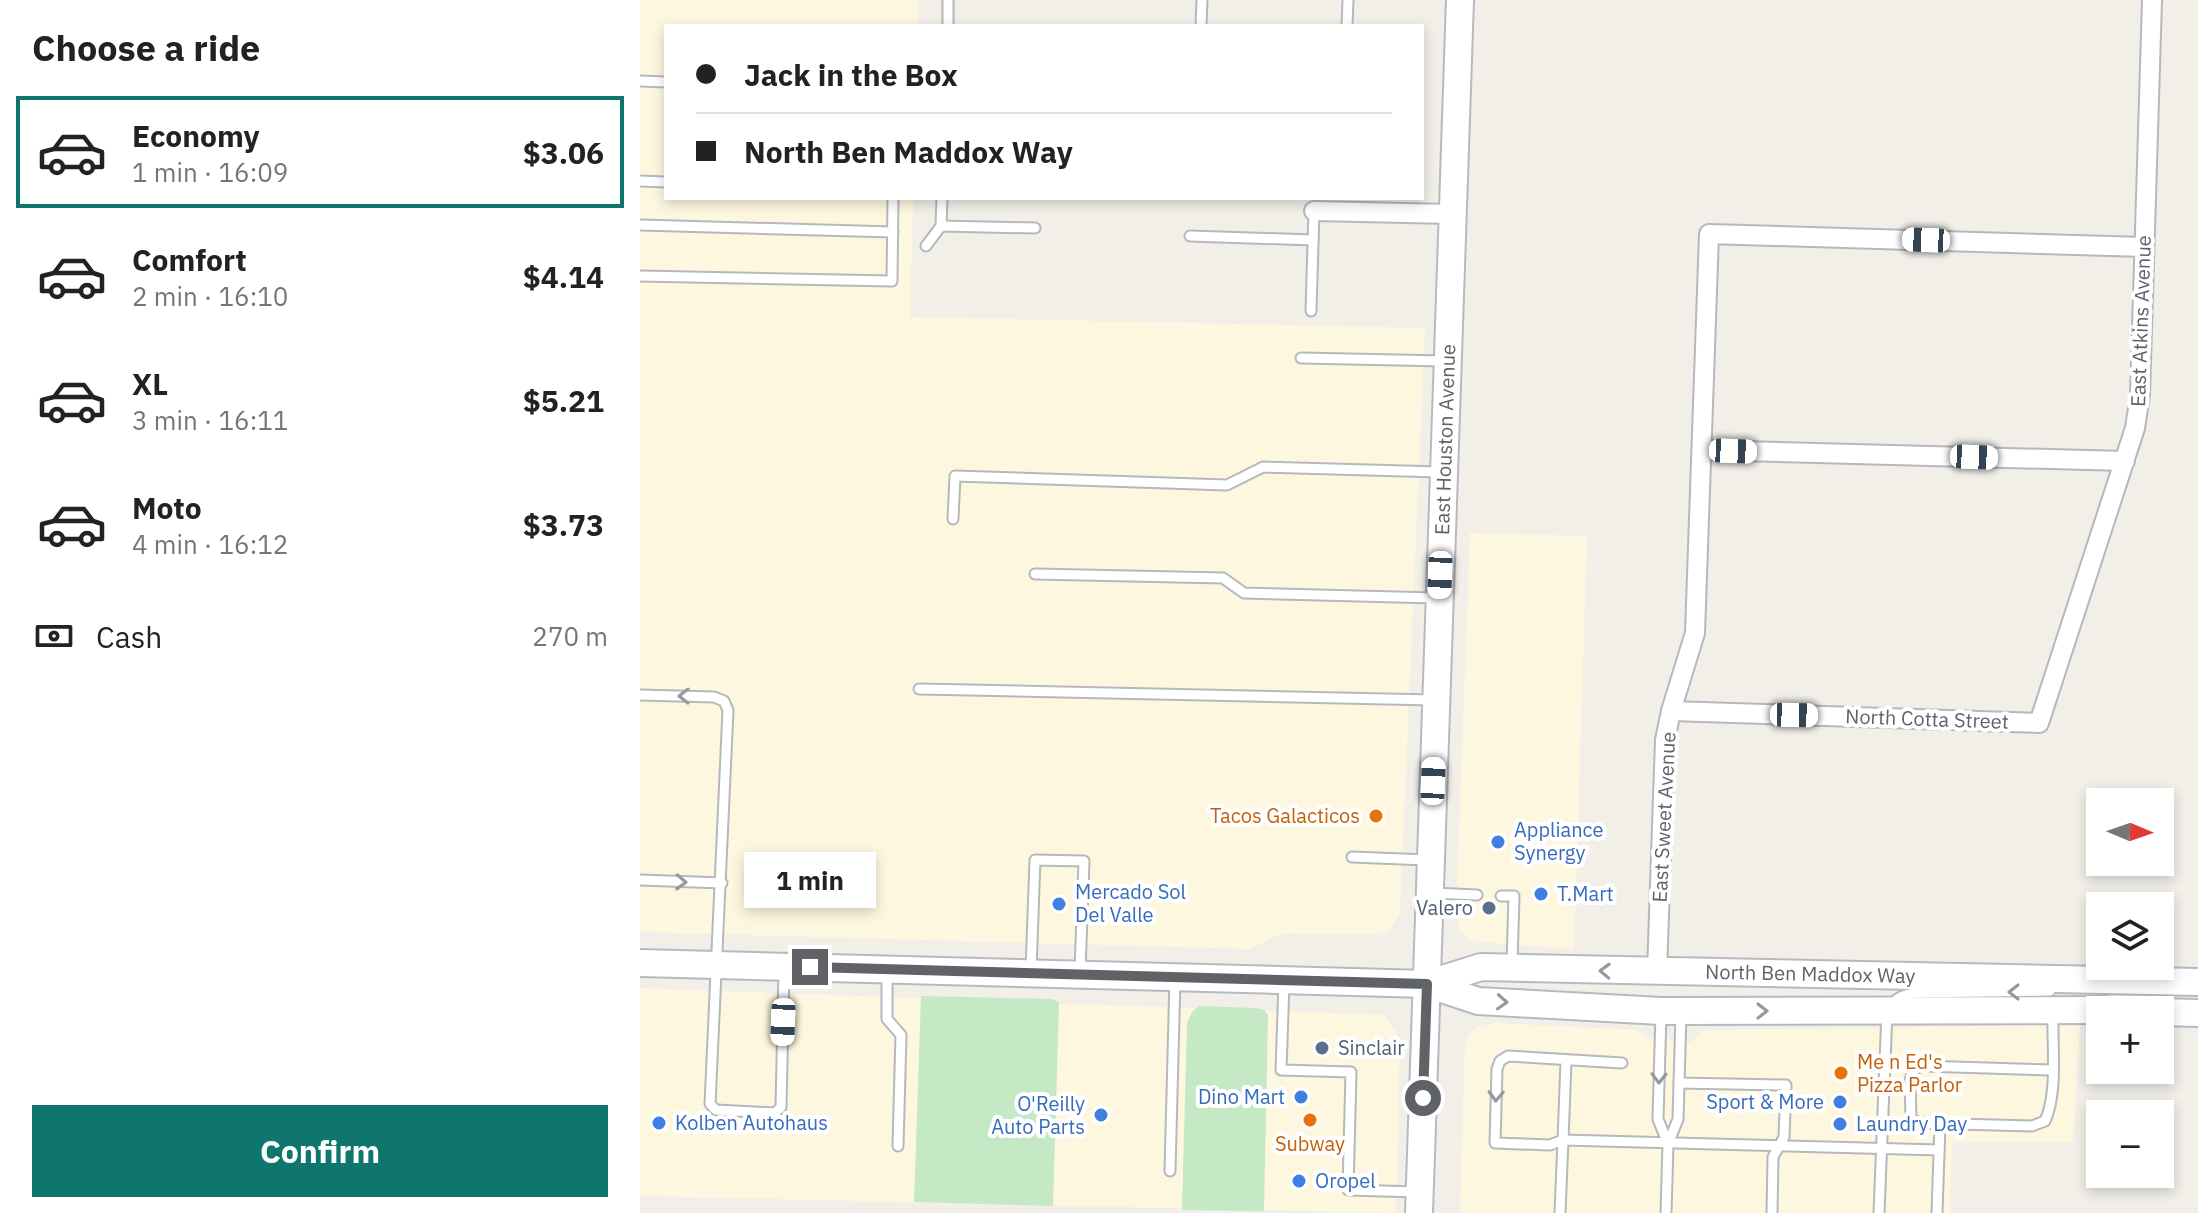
<!DOCTYPE html>
<html lang="en">
<head>
<meta charset="utf-8">
<style>
	:root { --surface:#fff; --page:#f2f2f2; --text:#222; --muted:#767676; --line:#e0e0e0; --accent:#0f766e }
	body { margin:0; font-family:"IBM Plex Sans",sans-serif; background:var(--page); color:var(--text); height:100vh; display:flex; flex-direction:column; font-size:30px; white-space:nowrap }
	* { box-sizing:border-box; margin:0 }
	p { font-size:26px; color:var(--muted) }
	.icon { flex:none; width:44px; height:44px; fill:none; stroke:currentColor; stroke-width:2; stroke-linecap:round; stroke-linejoin:round }
	.map { position:relative; flex:1; overflow:hidden }
	.sheet { display:flex; flex-direction:column; background:var(--surface); width:640px }
	.sheet>* { flex:none }
	.top-card { position:absolute; left:24px; top:24px; width:760px; height:176px; border-radius:0px; box-shadow:0 4px 12px #0003; display:grid; align-content:center; height:176px; padding:0 32px; background:var(--surface) }
	.needle { width:52px; rotate:92deg }
	.buttons { position:absolute; left:1446px; top:788px; display:grid; gap:16px }
	.buttons a { display:grid; place-items:center; width:88px; height:88px; border-radius:0px; background:var(--surface); box-shadow:0 4px 12px #0003; font-size:40px }
	.end { position:absolute; width:36px; height:36px; margin:-18px; border:10px solid #5f6368; background:#fff; box-shadow:0 0 0 4px #fff }
	.from { border-radius:50% }
	.bubble { position:absolute; height:56px; border-radius:0px; background:var(--surface); box-shadow:0 4px 12px #0003; font-size:26px; font-weight:800; line-height:56px; text-align:center }
	.car { position:absolute; width:24px; height:48px; margin:-24px -12px; border-radius:10px; box-shadow:0 0 6px 2px #0007; background:linear-gradient(#fff 24%,#345 0 40%,#fff 0 76%,#345 0 86%,#fff 0) }
	.top-card b { display:flex; align-items:center; gap:28px; height:76px; font-size:30px }
	.top-card b+b { border-top:2px solid var(--line) }
	.top-card i { width:20px; height:20px; background:var(--text) }
	ul { padding:0; list-style:none }
	li { display:flex; align-items:center; gap:24px; height:112px; margin:0 16px 12px; padding:0 16px; border:4px solid transparent; border-radius:0px }
	li div { flex:1 }
	li b { display:block; font-size:30px }
	li em { font-style:normal; font-weight:800 }
	li.active { border-color:var(--accent) }
	li>.icon { width:72px; height:72px; stroke-width:1.5 }
	h2 { padding:0 32px; font-size:36px; line-height:96px }
	.pay { display:flex; align-items:center; gap:20px; height:88px; padding:0 32px; font-size:30px }
	.pay p { margin-inline-start:auto }
	.primary-button { display:flex; gap:16px; margin-top:auto; padding:16px 32px }
	.primary-button a { flex:1; height:92px; border-radius:0px; background:var(--accent); color:#fff; font-size:32px; font-weight:800; line-height:92px; text-align:center }
	main { display:flex; flex:1; min-height:0 }
	.map>svg:first-child { display:block }
	.commercial { fill:#fef7e0 }
	.green { fill:#c5e8c5 }
	.lines { fill:none; stroke-linecap:round; stroke-linejoin:round }
	.lane-casing { stroke:#b5b8bc; stroke-width:13 }
	.street-casing { stroke:#b5b8bc; stroke-width:22 }
	.secondary-casing { stroke:#b6babf; stroke-width:30 }
	.lane { stroke:#fff; stroke-width:9 }
	.street { stroke:#fff; stroke-width:18 }
	.secondary { stroke:#fff; stroke-width:26 }
	.oneway { stroke:#979a9d }
	.route { stroke:#5f6368; stroke-width:10 }
	.food-dot { fill:#e8710a; stroke:#fff; stroke-width:3 }
	.shop-dot { fill:#3f7fe0; stroke:#fff; stroke-width:3 }
	.service-dot { fill:#5c6f8a; stroke:#fff; stroke-width:3 }
	.labels { text-anchor:middle; stroke-width:8; stroke-linejoin:round; paint-order:stroke }
	.street-label { font-size:20px; fill:#5f6368; stroke:#fff }
	.food-label { font-size:20px; fill:#c56008; stroke:#fff; text-anchor:end }
	.shop-label { font-size:20px; fill:#366cbe; stroke:#fff; text-anchor:start }
	.service-label { font-size:20px; fill:#4e5e75; stroke:#fff; text-anchor:end }
</style>
</head>
<body>
<main>
<section class="sheet">
<h2>Choose a ride</h2>
<ul>
<li class="active"><svg class="icon" aria-label="car" viewBox="0 0 24 24"><path d="M5 17H2v-5l4-1 3-4h7l3 4 3 1v5h-3M9 17h6M6 11h13"/><circle cx="7" cy="17" r="2"/><circle cx="17" cy="17" r="2"/></svg><div><b>Economy</b><p>1 min · 16:09</p></div><em>$3.06</em></li>
<li><svg class="icon" aria-label="car" viewBox="0 0 24 24"><path d="M5 17H2v-5l4-1 3-4h7l3 4 3 1v5h-3M9 17h6M6 11h13"/><circle cx="7" cy="17" r="2"/><circle cx="17" cy="17" r="2"/></svg><div><b>Comfort</b><p>2 min · 16:10</p></div><em>$4.14</em></li>
<li><svg class="icon" aria-label="car" viewBox="0 0 24 24"><path d="M5 17H2v-5l4-1 3-4h7l3 4 3 1v5h-3M9 17h6M6 11h13"/><circle cx="7" cy="17" r="2"/><circle cx="17" cy="17" r="2"/></svg><div><b>XL</b><p>3 min · 16:11</p></div><em>$5.21</em></li>
<li><svg class="icon" aria-label="car" viewBox="0 0 24 24"><path d="M5 17H2v-5l4-1 3-4h7l3 4 3 1v5h-3M9 17h6M6 11h13"/><circle cx="7" cy="17" r="2"/><circle cx="17" cy="17" r="2"/></svg><div><b>Moto</b><p>4 min · 16:12</p></div><em>$3.73</em></li>
</ul>
<div class="pay"><svg class="icon" aria-label="cash" viewBox="0 0 24 24"><path d="M3 7h18v10H3z"/><circle cx="12" cy="12" r="2"/></svg>Cash<p>270 m</p></div>
<div class="primary-button"><a>Confirm</a></div>
</section>
<div class="map">
<svg width="1558" height="1213" viewBox="0 0 1558 1213">
	<rect width="100%" height="100%" fill="#f1efe8"/>
	<g class="commercial">
		<polygon points="0,0 279,0 278,26 26,26 26,198 273,198 270,317 785,328 760,912 750,930 734,935 643,933 609,949 0,932"/>
		<polygon points="830,533 947,536 934,949 839,942 827,938 820,929 816,914"/>
		<polygon points="0,988 744,1015 760,1039 756,1213 0,1196"/>
		<polygon points="856,1023 998,1030 1009,1039 1051,1042 1062,1030 1440,1025 1433,1143 1312,1142 1310,1213 820,1213 825,1042 832,1031 842,1025"/>
	</g>
	<g class="green">
		<polygon points="281,996 411,999 419,1002 413,1206 274,1202"/>
		<polygon points="559,1006 615,1008 624,1010 628,1015 624,1211 542,1210 547,1023 552,1012"/>
	</g>
	<g class="lines">
		<defs>
			<g id="lane">
				<polyline points="308,26 308,0"/>
				<polyline points="561,26 562,0"/>
				<polyline points="707,26 708,0"/>
				<polyline points="0,81 26,82"/>
				<polyline points="0,181 26,182"/>
				<polyline points="0,225 253,232"/>
				<polyline points="301,226 395,228"/>
				<polyline points="550,236 673,240"/>
				<polyline points="286,246 301,226 302,198"/>
				<polyline points="0,276 252,281 253,198"/>
				<polyline points="671,311 674,211"/>
				<polyline points="661,358 805,361"/>
				<polyline points="313,519 315,476 587,485 623,467 800,472"/>
				<polyline points="395,574 583,578 604,593 796,598"/>
				<polyline points="279,689 793,700"/>
				<polyline points="0,695 74,697 84,701 88,710 70,1104 76,1110 135,1113 141,1107 144,970"/>
				<polyline points="712,857 787,860"/>
				<polyline points="0,880 82,883"/>
				<polyline points="793,893 837,895"/>
				<polyline points="861,896 874,896 872,963"/>
				<polyline points="391,970 395,860 444,861 440,971"/>
				<polyline points="247,973 247,1019 261,1035 258,1146"/>
				<polyline points="644,983 641,1070 711,1072 708,1190 778,1192"/>
				<polyline points="1021,1013 1018,1119 1028,1144"/>
				<polyline points="926,1061 923,1140 910,1145 855,1143 857,1069 860,1061 868,1056 982,1063"/>
				<path d="M1412 1070 1282 1066 1273 1070 1270 1080 1271 1119 1280 1123 1392 1126 1405 1121C1418 1093 1412 1046 1413 1014"/>
				<polyline points="1039,1083 1146,1085 1144,1137 1133,1157 1132,1213"/>
				<polyline points="530,1171 535,978"/>
				<polyline points="920,1213 923,1140 1299,1150"/>
				<polyline points="1026,1213 1028,1144 1038,1119 1041,1014"/>
				<path d="M1239 1213 1247 1011C1254 999 1261 995 1275 993L1410 991"/>
				<polyline points="1297,1213 1300,1124"/>
			</g>
			<g id="street">
				<polyline points="674,211 812,214"/>
				<polyline points="1062,450 1485,461"/>
				<polyline points="1031,711 1399,723 1495,428 1500,395 1512,0"/>
				<polyline points="1017,972 1025,740 1031,711 1055,633 1069,234 1504,247"/>
			</g>
			<g id="secondary">
				<polyline points="0,963 787,984 838,1001 1021,1011 1465,1010"/>
				<path id="s1" d="M787 984 841 967 1558 982"/>
				<polyline points="1520,1012 1558,1013"/>
				<path id="s2" d="M779 1213 820 0"/>
			</g>
		</defs>
		<use href="#lane" class="lane-casing"/>
		<use href="#street" class="street-casing"/>
		<use href="#secondary" class="secondary-casing"/>
		<use href="#lane" class="lane"/>
		<use href="#street" class="street"/>
		<use href="#secondary" class="secondary"/>
	</g>
	<defs><path id="oneway-chevron" d="M-2-3.5L2.5 0L-2 3.5" fill="none" stroke-width="1.6" stroke-linecap="round" stroke-linejoin="round" transform="scale(2)"/></defs>
	<g class="oneway">
		<use href="#oneway-chevron" transform="translate(44 696) rotate(-179)"/>
		<use href="#oneway-chevron" transform="translate(41 882) rotate(2)"/>
		<use href="#oneway-chevron" transform="translate(965 971) rotate(-178)"/>
		<use href="#oneway-chevron" transform="translate(1374 992) rotate(180)"/>
		<use href="#oneway-chevron" transform="translate(862 1002) rotate(3)"/>
		<use href="#oneway-chevron" transform="translate(1122 1011)"/>
		<use href="#oneway-chevron" transform="translate(1019 1078) rotate(91)"/>
		<use href="#oneway-chevron" transform="translate(856 1096) rotate(92)"/>
	</g>
	<g class="lines">
		<polyline class="route" points="170,967 787,984 783,1098"/>
	</g>
	<g class="food-dot">
		<circle cx="736" cy="816" r="8"/>
		<circle cx="1201" cy="1073" r="8"/>
		<circle cx="670" cy="1120" r="8"/>
	</g>
	<g class="shop-dot">
		<circle cx="858" cy="842" r="8"/>
		<circle cx="901" cy="894" r="8"/>
		<circle cx="419" cy="904" r="8"/>
		<circle cx="661" cy="1097" r="8"/>
		<circle cx="1200" cy="1102" r="8"/>
		<circle cx="461" cy="1115" r="8"/>
		<circle cx="19" cy="1123" r="8"/>
		<circle cx="1200" cy="1124" r="8"/>
		<circle cx="659" cy="1181" r="8"/>
	</g>
	<g class="service-dot">
		<circle cx="849" cy="908" r="8"/>
		<circle cx="682" cy="1048" r="8"/>
	</g>
	<g class="labels">
		<g class="street-label">
			<text transform="translate(1501 321) rotate(-88)" y="7">East Atkins Avenue</text>
			<text dy="7" stroke="none"><textPath href="#s2" startOffset="774">East Houston Avenue</textPath></text>
			<text transform="translate(1287 719) rotate(2)" y="7">North Cotta Street</text>
			<text transform="translate(1024 817) rotate(-87)" y="7">East Sweet Avenue</text>
			<text dy="7" stroke="none"><textPath href="#s1" startOffset="386">North Ben Maddox Way</textPath></text>
		</g>
		<g class="food-label">
			<text x="720" y="823">Tacos Galacticos</text>
			<text x="1217" y="1069" text-anchor="start">Me n Ed's<tspan x="1217" dy="23">Pizza Parlor</tspan></text>
			<text x="670" y="1151" text-anchor="middle">Subway</text>
		</g>
		<g class="shop-label">
			<text x="874" y="837">Appliance<tspan x="874" dy="23">Synergy</tspan></text>
			<text x="435" y="899">Mercado Sol<tspan x="435" dy="23">Del Valle</tspan></text>
			<text x="917" y="901">T.Mart</text>
			<text x="645" y="1104" text-anchor="end">Dino Mart</text>
			<text x="1184" y="1109" text-anchor="end">Sport &amp; More</text>
			<text x="445" y="1111" text-anchor="end">O'Reilly<tspan x="445" dy="23">Auto Parts</tspan></text>
			<text x="35" y="1130">Kolben Autohaus</text>
			<text x="1216" y="1131">Laundry Day</text>
			<text x="675" y="1188">Oropel</text>
		</g>
		<g class="service-label">
			<text x="833" y="915">Valero</text>
			<text x="698" y="1055" text-anchor="start">Sinclair</text>
		</g>
	</g>
</svg>
<div class="buttons">
<a><svg class="needle" viewBox="-14 -14 28 28"><path d="M0-13l5 13h-10z" fill="#e53935"/><path d="M0 13l5-13h-10z" fill="#767676"/></svg></a>
<a><svg class="icon" aria-label="layers" viewBox="0 0 24 24"><path d="M12 4l9 5-9 5-9-5zM3 14l9 5 9-5"/></svg></a>
<a>+</a>
<a>−</a>
</div>
<i class="end from" style="left:783px;top:1098px"></i>
<i class="end" style="left:170px;top:967px"></i>
<div class="bubble" style="left:104px;top:852px;width:132px">1 min</div>
<i class="car" style="left:1286px;top:240px;rotate:272deg"></i>
<i class="car" style="left:1093px;top:451px;rotate:92deg"></i>
<i class="car" style="left:1334px;top:457px;rotate:92deg"></i>
<i class="car" style="left:800px;top:575px;rotate:182deg"></i>
<i class="car" style="left:1154px;top:715px;rotate:91deg"></i>
<i class="car" style="left:793px;top:781px;rotate:2deg"></i>
<i class="car" style="left:143px;top:1022px;rotate:182deg"></i>
<div class="top-card">
<b><i class="from"></i>Jack in the Box</b>
<b><i></i>North Ben Maddox Way</b>
</div>
</div>
</main>
</body>
</html>
